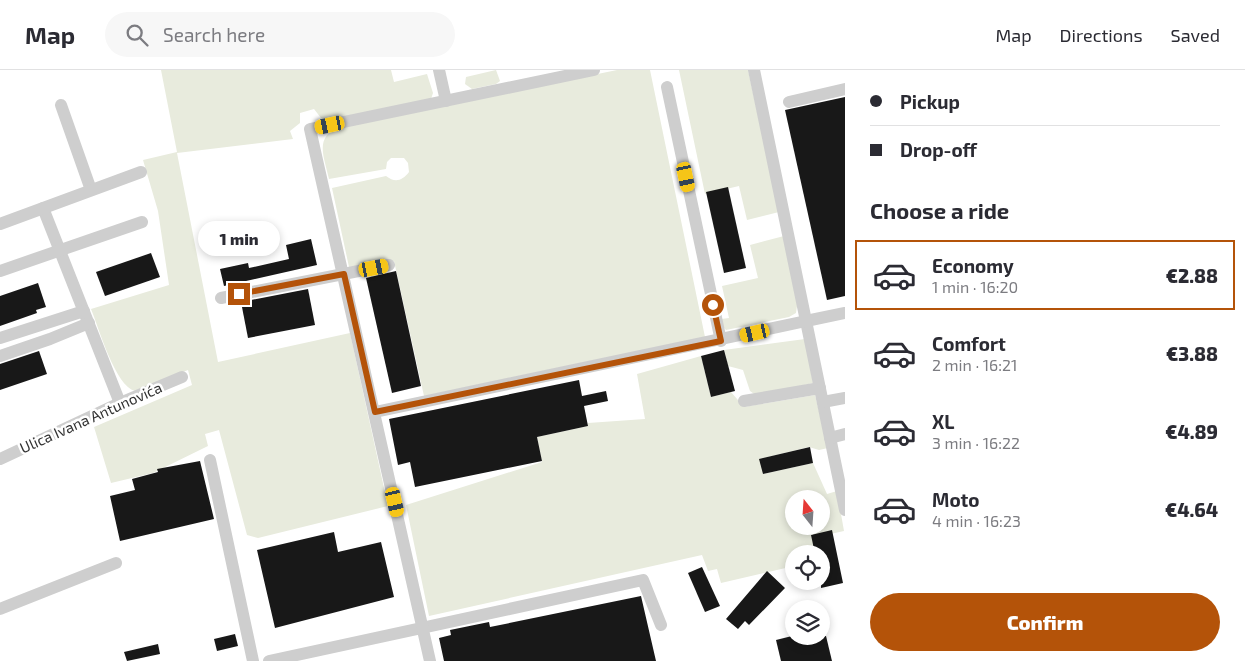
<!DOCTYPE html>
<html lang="en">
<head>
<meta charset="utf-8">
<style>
	:root { --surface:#fff; --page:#f7f7f7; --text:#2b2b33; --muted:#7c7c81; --line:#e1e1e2; --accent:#b45309 }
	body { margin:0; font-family:"Exo 2",sans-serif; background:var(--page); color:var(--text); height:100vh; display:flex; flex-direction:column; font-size:19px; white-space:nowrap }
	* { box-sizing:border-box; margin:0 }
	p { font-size:16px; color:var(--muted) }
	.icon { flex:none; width:28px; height:28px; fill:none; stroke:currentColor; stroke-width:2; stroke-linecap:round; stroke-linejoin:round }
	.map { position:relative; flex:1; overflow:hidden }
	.sheet { display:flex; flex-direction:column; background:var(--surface); width:400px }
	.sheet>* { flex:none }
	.top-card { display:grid; align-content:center; height:110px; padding:0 25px; background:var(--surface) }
	.needle { width:32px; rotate:343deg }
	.buttons { position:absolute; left:785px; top:420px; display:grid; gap:10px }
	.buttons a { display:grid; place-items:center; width:45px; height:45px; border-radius:50%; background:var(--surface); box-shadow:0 2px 8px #0003; font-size:25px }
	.end { position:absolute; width:22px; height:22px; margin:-11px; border:6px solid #b45309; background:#fff; box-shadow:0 0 0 2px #fff }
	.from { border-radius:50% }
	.bubble { position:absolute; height:35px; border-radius:18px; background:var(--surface); box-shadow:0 2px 8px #0003; font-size:16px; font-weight:800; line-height:35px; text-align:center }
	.car { position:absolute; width:15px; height:30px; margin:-15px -8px; border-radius:6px; box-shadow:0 0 4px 1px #0007; background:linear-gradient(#f5c518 24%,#345 0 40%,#f5c518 0 76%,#345 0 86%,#f5c518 0) }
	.top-card b { display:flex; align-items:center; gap:18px; height:48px; font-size:19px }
	.top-card b+b { border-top:1px solid var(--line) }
	.top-card i { width:12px; height:12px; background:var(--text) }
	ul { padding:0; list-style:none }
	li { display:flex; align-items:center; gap:15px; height:70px; margin:0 10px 8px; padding:0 15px; border:2px solid transparent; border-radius:0px }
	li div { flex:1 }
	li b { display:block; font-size:19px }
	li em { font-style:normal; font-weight:800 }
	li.active { border-color:var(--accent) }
	li>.icon { width:45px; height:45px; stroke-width:1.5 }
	h2 { padding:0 25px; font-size:22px; line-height:60px }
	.button { display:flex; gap:10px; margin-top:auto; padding:10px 25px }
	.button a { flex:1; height:58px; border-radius:30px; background:var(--accent); color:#fff; font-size:20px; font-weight:800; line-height:58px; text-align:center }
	header { display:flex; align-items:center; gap:30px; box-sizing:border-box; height:70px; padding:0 25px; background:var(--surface); border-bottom:1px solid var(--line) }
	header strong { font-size:24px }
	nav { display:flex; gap:28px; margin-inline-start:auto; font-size:18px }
	.search { width:350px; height:45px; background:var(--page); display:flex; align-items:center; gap:12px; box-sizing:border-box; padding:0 18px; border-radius:28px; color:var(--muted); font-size:19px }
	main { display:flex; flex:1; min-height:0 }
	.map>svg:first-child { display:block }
	.green { fill:#e8ebdd; fill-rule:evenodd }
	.building { fill:#181818 }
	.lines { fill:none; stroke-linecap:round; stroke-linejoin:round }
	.minor { stroke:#cecece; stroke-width:12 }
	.route { stroke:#b45309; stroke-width:6 }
	.labels { text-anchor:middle; stroke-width:5; stroke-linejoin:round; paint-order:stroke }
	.street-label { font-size:15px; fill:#313131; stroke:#fff }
</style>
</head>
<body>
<header>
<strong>Map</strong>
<div class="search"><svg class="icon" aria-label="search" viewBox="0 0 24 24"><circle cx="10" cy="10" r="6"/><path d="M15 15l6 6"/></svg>Search here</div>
<nav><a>Map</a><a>Directions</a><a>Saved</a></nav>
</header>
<main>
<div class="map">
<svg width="845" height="591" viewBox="0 0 845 591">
	<rect width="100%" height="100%" fill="#fff"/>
	<g class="green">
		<path d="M161 0H391L394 12 427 4 433 23 431 29 328 50 321 48 314 39 300 43V53L290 61 293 69 177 83 218 292 350 263 388 436 258 468 247 465 219 360 205 364 208 376 153 403 111 413 94 357 192 315 188 300 135 321C115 316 99 258 91 239L169 215 158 141 143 90 177 82Z"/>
		<polygon points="496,0 500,11 496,14 472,19 465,14 466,7"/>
		<path d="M617 0H650L705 267 424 326 394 191 349 197 332 118 386 106C395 113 402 111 409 102L408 93 404 88H391L387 92 386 99 329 109C324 86 313 65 342 57Z"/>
		<polygon points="679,0 748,0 779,142 747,150 739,116 705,124"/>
		<polygon points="784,166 798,229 796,243 789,247 726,260 722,256 721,249 729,248 722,216 758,208 750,175"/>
		<polygon points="805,269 813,313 757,326 750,321 743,300 728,296 724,280"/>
		<path d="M701 286 711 327 731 322 744 337 815 325 828 378 819 380 809 377 760 389 763 404 813 393 827 424 837 421 844 461 812 468 815 478 794 484V496L721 513 717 499 708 501 702 485 429 546 406 435 542 392 537 367 588 356V353L645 349 637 304ZM794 429H821V456H794Z"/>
	</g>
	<g class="building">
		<polygon points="845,27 845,226 827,230 785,40"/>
		<polygon points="728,117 746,198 724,203 706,122"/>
		<polygon points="311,169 317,195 224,216 220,199 248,193 249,198 289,189 286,175"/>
		<polygon points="151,183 160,207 105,226 96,202"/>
		<polygon points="396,201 421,316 392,323 366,208"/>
		<polygon points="38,213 46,237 36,240 37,243 0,256 0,226"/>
		<polygon points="308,219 315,255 248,268 241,232"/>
		<polygon points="724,280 735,321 711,327 701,286"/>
		<polygon points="39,281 47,304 0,320 0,294"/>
		<polygon points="579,310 582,326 606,321 608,331 584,336 588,356 537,367 542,391 415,417 410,392 398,395 389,349"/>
		<polygon points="810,377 813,393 763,404 759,389"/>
		<polygon points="200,391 214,449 120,471 110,426 135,420 132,409 158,402 157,399"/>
		<polygon points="832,460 843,513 821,518 821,484 815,484 811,465"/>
		<polygon points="334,462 338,482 381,472 394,527 275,558 257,480"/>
		<polygon points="702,497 720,536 705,542 688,503"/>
		<polygon points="767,501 785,518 749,555 745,551 738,559 726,549"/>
		<polygon points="641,526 656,591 444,591 439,568 451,565 450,560 489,552 490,557"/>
		<polygon points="235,564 238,576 217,581 214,569"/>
		<polygon points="792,566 826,566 832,591 781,591 776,570"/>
		<polygon points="158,574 160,584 127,591 124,582"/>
	</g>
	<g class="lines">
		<g class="minor">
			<polyline points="439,0 446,31"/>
			<polyline points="667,17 721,271"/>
			<polyline points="789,32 845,19"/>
			<polyline points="61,35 91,120"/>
			<polyline points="43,138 120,333"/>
			<polyline points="0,154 141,102"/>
			<polyline points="0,201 142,152"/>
			<polyline points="221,228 389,195"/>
			<polyline points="845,243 806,251 845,440"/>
			<polyline points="0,268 84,241"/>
			<polyline points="0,286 50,269 89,253"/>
			<polyline points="744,331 820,318"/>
			<polyline points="823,332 845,328"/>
			<polyline points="375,342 806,251 754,0"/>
			<polyline points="830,368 845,364"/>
			<polyline points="0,389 120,333 182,307"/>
			<polyline points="210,390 253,591"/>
			<polyline points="0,539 116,493"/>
			<polyline points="269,591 643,510 661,555"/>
			<polyline points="430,591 310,59 594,0"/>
		</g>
	</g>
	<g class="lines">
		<polyline class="route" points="239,224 344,204 375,342 721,271 713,235"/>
	</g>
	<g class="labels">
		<g class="street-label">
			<text transform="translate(91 348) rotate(-24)" y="5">Ulica Ivana Antunovića</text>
		</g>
	</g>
</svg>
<div class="buttons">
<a><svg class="needle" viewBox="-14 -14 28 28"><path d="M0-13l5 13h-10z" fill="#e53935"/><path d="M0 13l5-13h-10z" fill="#7c7c81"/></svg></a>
<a><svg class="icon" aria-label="locate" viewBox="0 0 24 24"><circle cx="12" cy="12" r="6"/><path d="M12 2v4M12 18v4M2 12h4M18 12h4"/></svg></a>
<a><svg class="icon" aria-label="layers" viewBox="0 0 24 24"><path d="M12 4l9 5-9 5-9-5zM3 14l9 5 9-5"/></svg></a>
</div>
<i class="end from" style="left:713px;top:235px"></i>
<i class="end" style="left:239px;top:224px"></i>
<div class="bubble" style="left:198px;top:151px;width:82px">1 min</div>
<i class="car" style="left:330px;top:55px;rotate:258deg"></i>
<i class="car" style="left:686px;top:107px;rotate:168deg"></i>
<i class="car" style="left:374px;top:198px;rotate:79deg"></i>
<i class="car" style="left:755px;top:263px;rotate:257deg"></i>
<i class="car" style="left:395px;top:432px;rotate:167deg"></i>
</div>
<section class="sheet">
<div class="top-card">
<b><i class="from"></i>Pickup</b>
<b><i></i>Drop-off</b>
</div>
<h2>Choose a ride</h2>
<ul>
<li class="active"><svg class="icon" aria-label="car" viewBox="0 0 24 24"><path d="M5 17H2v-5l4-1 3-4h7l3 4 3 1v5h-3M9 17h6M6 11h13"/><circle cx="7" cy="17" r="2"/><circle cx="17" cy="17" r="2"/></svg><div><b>Economy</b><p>1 min · 16:20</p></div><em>€2.88</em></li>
<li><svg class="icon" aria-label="car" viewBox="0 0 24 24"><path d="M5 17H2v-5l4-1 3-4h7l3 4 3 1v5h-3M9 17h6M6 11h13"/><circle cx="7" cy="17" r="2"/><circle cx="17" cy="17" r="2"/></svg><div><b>Comfort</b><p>2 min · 16:21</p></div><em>€3.88</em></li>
<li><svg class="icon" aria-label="car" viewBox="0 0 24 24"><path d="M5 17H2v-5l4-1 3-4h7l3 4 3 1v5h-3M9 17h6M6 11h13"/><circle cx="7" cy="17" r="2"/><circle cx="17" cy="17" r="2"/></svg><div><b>XL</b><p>3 min · 16:22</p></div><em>€4.89</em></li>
<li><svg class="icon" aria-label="car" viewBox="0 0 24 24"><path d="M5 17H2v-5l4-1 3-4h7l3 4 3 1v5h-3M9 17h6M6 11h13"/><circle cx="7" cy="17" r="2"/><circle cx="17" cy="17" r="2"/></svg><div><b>Moto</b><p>4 min · 16:23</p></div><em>€4.64</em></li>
</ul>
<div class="button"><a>Confirm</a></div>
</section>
</main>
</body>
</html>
